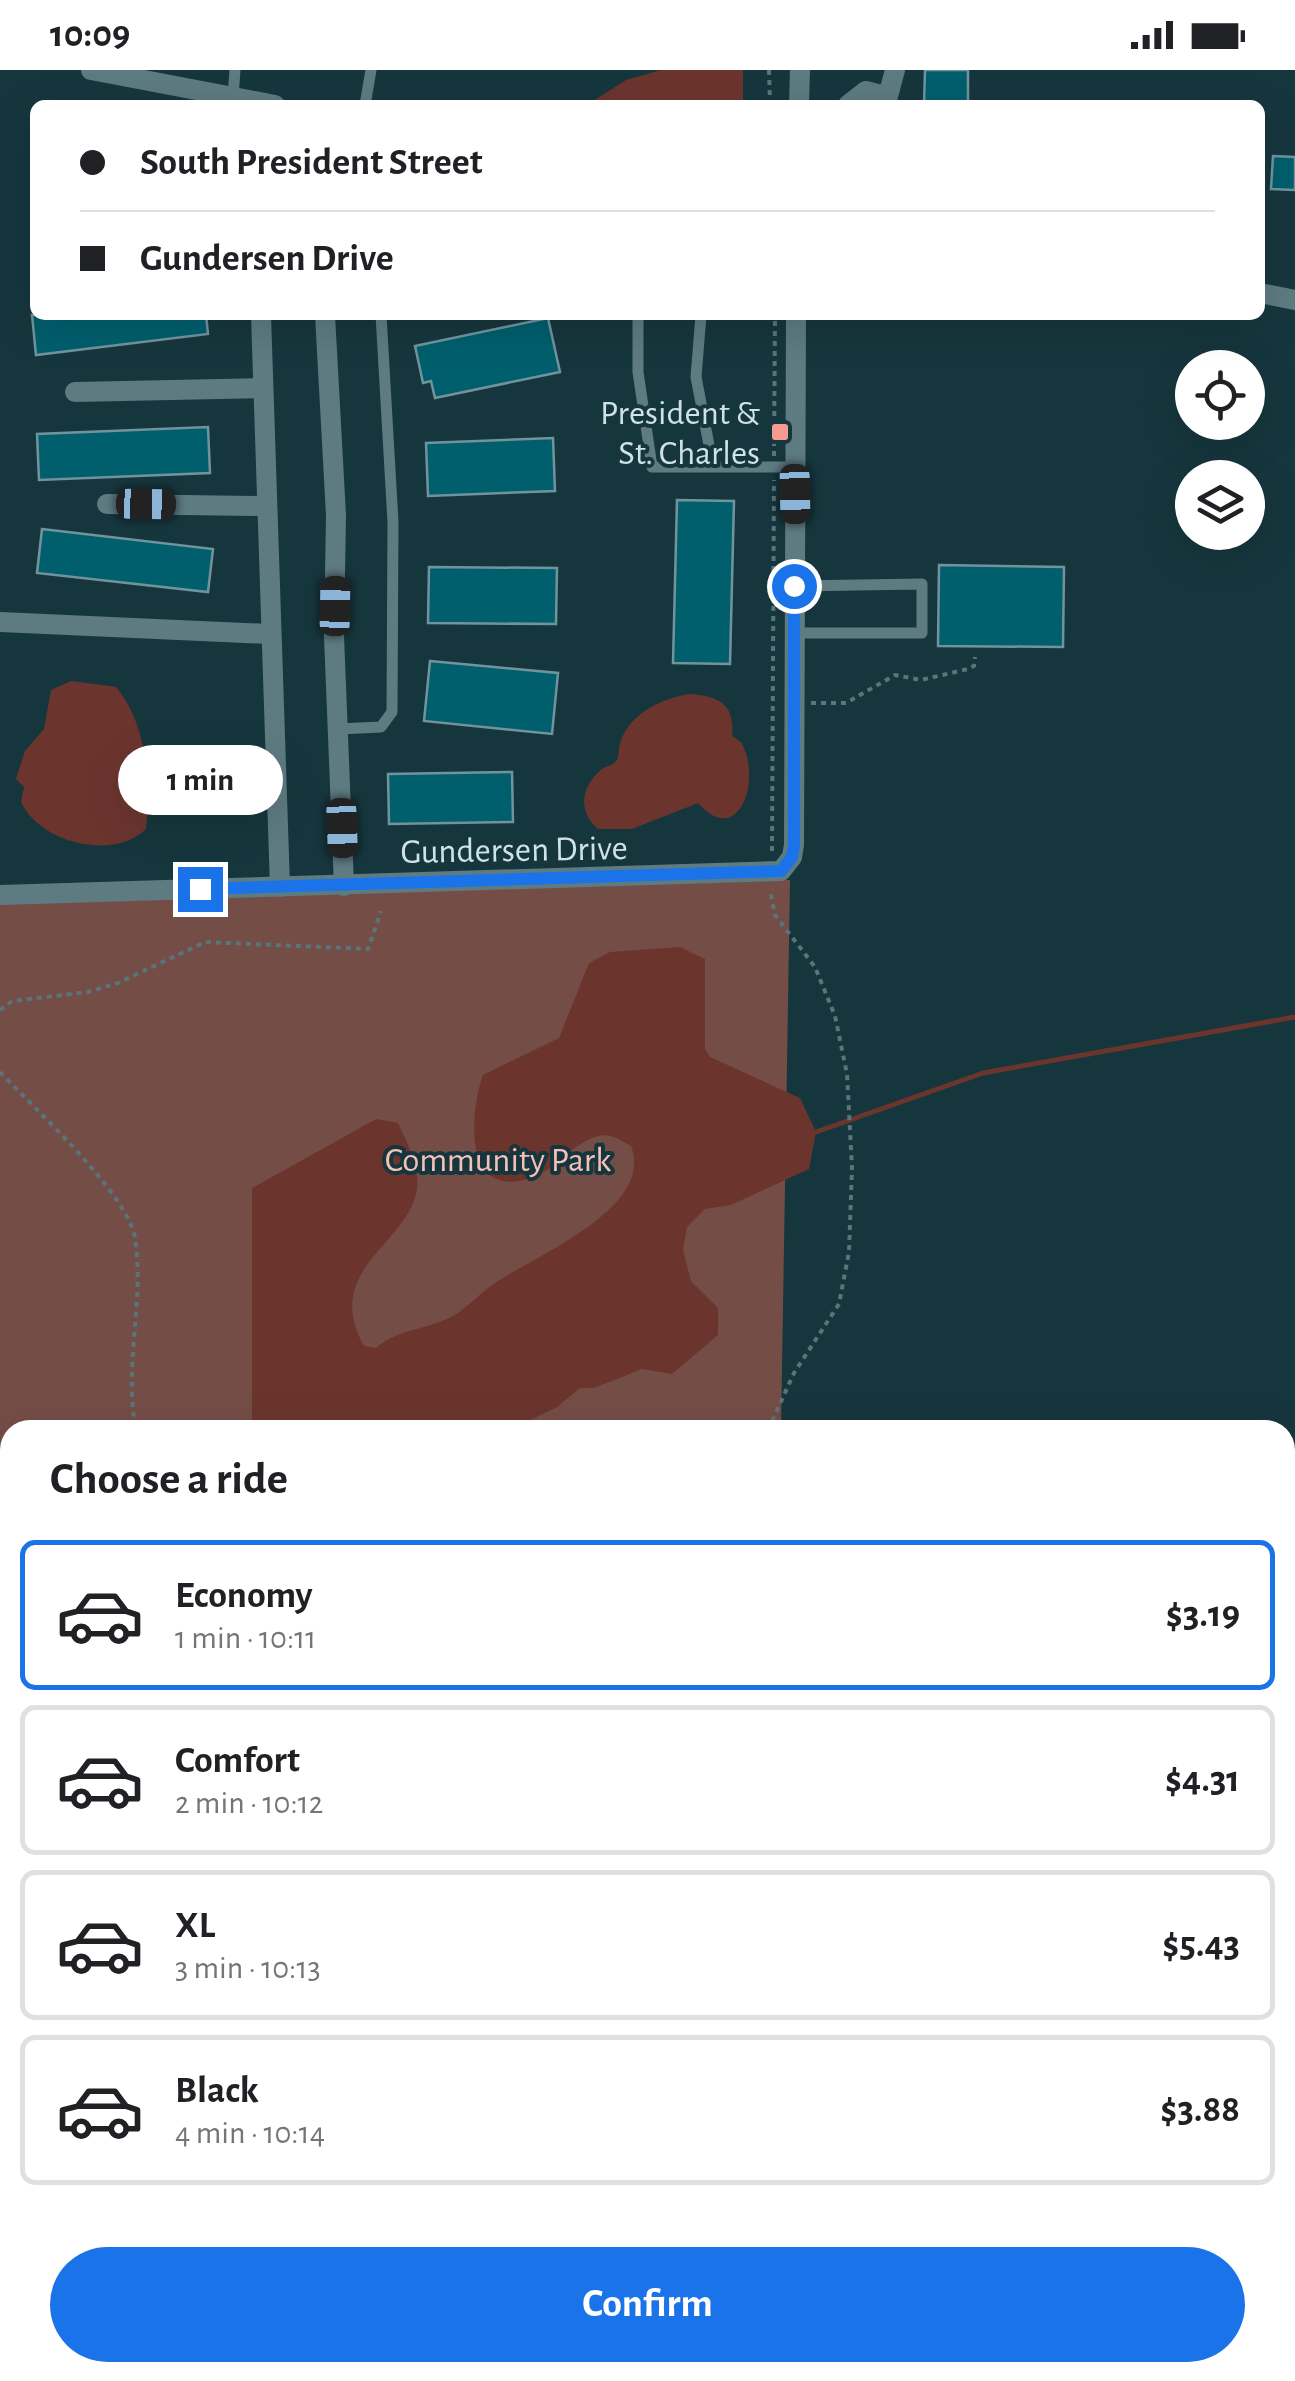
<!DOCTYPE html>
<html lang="en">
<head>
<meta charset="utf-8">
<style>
	:root { --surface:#fff; --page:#f6f6f6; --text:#202124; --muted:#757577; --line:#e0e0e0; --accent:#1a73e8 }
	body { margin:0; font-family:"Alegreya Sans",sans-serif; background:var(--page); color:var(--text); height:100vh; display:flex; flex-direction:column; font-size:38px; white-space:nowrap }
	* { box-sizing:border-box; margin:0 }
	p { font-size:32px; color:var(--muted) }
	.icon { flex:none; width:55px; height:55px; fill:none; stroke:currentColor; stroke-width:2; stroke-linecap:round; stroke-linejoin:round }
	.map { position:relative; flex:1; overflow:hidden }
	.sheet { position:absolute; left:0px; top:1350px; width:1295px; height:962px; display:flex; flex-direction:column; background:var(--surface); border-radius:30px 30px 0 0; box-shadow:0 10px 40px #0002 }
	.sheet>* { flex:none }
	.banner { position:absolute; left:30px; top:30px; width:1235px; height:220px; border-radius:15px; box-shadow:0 10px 40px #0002; display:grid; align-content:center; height:220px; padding:0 50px; background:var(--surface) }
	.fabs { position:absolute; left:1175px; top:280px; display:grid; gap:20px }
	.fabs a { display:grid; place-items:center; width:90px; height:90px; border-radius:50%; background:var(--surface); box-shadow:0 10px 40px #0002; font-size:50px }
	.end { position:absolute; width:45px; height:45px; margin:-22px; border:12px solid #1a73e8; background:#fff; box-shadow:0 0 0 5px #fff }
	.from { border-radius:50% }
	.bubble { position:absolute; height:70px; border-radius:35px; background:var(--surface); box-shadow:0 10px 40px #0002; font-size:32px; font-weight:700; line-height:70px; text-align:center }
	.car { position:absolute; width:30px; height:60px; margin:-30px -15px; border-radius:12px; box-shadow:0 0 8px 2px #0007; background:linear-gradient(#222 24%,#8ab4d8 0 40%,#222 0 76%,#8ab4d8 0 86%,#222 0) }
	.banner b { display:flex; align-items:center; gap:35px; height:95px; font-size:38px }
	.banner b+b { border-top:2px solid var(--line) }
	.banner i { width:25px; height:25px; background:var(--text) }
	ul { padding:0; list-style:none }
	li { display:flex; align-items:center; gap:30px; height:150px; margin:0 20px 15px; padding:0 30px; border:5px solid var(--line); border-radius:15px }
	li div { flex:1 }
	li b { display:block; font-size:38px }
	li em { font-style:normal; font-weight:700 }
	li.on { border-color:var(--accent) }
	li>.icon { width:90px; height:90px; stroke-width:1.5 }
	h2 { padding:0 50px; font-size:45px; line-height:120px }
	.button { display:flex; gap:20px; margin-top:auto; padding:20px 50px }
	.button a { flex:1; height:115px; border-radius:60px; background:var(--accent); color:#fff; font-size:40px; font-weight:700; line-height:115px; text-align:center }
	.status { display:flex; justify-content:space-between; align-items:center; height:70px; padding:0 50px; background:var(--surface); direction:ltr }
	.status svg { height:28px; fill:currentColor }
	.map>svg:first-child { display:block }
	.green { fill:#754d47 }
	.water { fill:#6b352e }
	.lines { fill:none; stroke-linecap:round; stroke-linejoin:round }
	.stream { stroke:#6b352e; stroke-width:5 }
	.building { fill:#005e6d; stroke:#71949c; stroke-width:2.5 }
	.path { stroke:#59747a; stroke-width:4; stroke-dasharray:5 5; stroke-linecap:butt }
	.service { stroke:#5e7b82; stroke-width:11 }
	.minor { stroke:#5e7b82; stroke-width:20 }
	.tertiary { stroke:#5e7b82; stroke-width:20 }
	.route { stroke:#1a73e8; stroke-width:12 }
	.poi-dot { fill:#f59c90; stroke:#16363d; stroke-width:4 }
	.labels { text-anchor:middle; stroke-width:8; stroke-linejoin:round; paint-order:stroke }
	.poi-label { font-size:35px; fill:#d0e2e6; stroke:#16363d; text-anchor:end }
	.street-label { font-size:35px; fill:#d0e2e6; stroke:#16363d }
	.park-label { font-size:35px; fill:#f7c0b7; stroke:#16363d }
</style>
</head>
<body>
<div class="status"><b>10:09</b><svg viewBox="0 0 49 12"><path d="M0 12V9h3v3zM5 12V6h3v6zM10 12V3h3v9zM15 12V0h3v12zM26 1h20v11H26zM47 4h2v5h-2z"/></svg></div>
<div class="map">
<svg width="1295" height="2311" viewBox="0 0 1295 2311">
	<rect width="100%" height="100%" fill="#16363d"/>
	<g class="green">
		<polygon points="790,810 781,1360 10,1360 13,2303 13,2311 0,2311 0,827"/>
		<polygon points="1285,2183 1295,2187 1295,2311 1156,2311 1156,2303 1285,2302"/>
	</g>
	<g class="water">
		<polygon points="661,0 743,0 743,35 590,33 626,10"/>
		<path d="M71 611 116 617C147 653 151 714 146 759 113 791 40 773 21 732L24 717 16 709 25 681 44 659 51 620Z"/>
		<path d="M690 624C720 626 735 635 732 666L741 672C763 710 738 779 698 733L632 759H598C577 741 581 716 602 699 606 696 612 696 615 692 620 688 618 676 621 670 632 642 663 628 690 624Z"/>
		<path d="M680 877 705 889V979L710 987 800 1028 816 1062 809 1099 731 1135 705 1139 687 1157 683 1180 691 1211 718 1238V1265L672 1304 642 1299 594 1318H580L557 1337 510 1360H252V1118L376 1049 398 1053C407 1072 420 1097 417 1119 409 1174 321 1199 364 1276L376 1278C397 1259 427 1260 453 1246 468 1237 480 1223 495 1213 536 1185 655 1138 631 1076 618 1069 609 1062 595 1067 573 1074 557 1097 536 1106 464 1135 468 1048 483 1005L559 968 589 893 610 882Z"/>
		<polygon points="10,1852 10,1930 0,1934 0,1853"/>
	</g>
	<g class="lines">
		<g class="stream">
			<polyline points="816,1062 983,1003 1295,947"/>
			<polyline points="0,2001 10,1996"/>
		</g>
	</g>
	<g class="building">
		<polygon points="925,0 968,0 968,35 924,35"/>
		<polygon points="1273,86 1295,87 1295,120 1271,119"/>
		<polygon points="32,245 206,245 208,264 36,285"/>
		<polygon points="548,248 560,302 435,328 431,311 423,313 415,276"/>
		<polygon points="208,357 210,403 39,410 37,364"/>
		<polygon points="553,368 555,421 428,426 426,373"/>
		<polygon points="677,430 734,431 730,594 673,593"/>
		<polygon points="42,459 213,479 208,522 37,503"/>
		<polygon points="939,495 1064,497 1063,577 938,576"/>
		<polygon points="429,497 557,498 556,554 428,553"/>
		<polygon points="430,591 558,603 552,664 424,651"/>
		<polygon points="512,702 513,752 389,754 388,704"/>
	</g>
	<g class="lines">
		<g class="path">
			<polyline points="769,0 770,35"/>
			<polyline points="774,386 775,245"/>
			<polyline points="811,633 846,633 895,605 921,610 968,599 974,596 975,587"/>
			<polyline points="772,781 774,410"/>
			<polyline points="0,940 12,931 88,922 118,913 205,872 368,879 381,841"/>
			<path d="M0 1002C33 1037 128 1124 135 1168 145 1232 123 1295 136 1360"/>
			<polyline points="768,1360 794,1303 839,1234 849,1182 852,1098 847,1004 835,946 815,897 775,845 770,820"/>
			<polyline points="0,1457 10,1454"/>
			<polyline points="0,1553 9,1566 5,1647 0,1659"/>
			<polyline points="772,2311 772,2302"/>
		</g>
		<g class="service">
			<polyline points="233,27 235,0"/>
			<polyline points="365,35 371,0"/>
			<polyline points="638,245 638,302 652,397 794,397"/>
			<polyline points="701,245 696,307 713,396"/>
			<polyline points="794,516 922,514 922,563 794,563"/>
			<polyline points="338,659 381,657 392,642 393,452 381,245"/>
			<polyline points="145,2302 145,2311"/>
			<polyline points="367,2302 367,2311"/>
			<polyline points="429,2302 429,2311"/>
			<polyline points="218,2311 220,2302"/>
			<polyline points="531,2311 531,2302"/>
			<polyline points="734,2311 734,2302"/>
		</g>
		<g class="minor">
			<polyline points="887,30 895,0"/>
			<polyline points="799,35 800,0"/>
			<polyline points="848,35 866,21 881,25 889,35"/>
			<polyline points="261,245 280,817"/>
			<polyline points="325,245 336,445 334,566 344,816"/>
			<polyline points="75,322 263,318"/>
			<polyline points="107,434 265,436"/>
			<polyline points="0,552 269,564"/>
			<polyline points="0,825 781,801 792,787 794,775 796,245"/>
			<polyline points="802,2311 802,2302"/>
		</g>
		<g class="tertiary">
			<polyline points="91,0 275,35"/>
			<polyline points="1260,223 1295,230"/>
		</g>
	</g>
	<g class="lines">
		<polyline class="route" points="200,819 781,801 792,787 794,775 794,516"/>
	</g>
	<rect class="poi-dot" x="770" y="352" width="20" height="20" rx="5"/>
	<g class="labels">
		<g class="poi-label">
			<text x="760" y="354">President &amp;<tspan x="760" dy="40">St. Charles</tspan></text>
		</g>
		<g class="street-label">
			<text transform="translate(514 779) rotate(-1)" y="12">Gundersen Drive</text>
		</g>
		<g class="park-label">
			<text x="498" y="1101">Community Park</text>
		</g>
	</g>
</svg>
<div class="fabs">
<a><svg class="icon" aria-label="locate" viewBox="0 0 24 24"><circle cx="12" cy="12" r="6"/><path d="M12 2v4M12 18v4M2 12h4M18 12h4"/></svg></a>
<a><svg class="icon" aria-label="layers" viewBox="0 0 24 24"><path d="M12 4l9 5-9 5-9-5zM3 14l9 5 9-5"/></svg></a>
</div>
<i class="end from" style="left:794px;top:516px"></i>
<i class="end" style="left:200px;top:819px"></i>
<div class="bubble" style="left:118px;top:675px;width:165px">1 min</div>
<i class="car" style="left:795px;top:424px;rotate:179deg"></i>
<i class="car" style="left:146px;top:434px;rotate:91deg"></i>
<i class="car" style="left:335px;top:536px;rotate:1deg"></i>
<i class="car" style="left:342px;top:758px;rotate:178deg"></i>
<div class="banner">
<b><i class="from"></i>South President Street</b>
<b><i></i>Gundersen Drive</b>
</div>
<section class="sheet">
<h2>Choose a ride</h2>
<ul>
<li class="on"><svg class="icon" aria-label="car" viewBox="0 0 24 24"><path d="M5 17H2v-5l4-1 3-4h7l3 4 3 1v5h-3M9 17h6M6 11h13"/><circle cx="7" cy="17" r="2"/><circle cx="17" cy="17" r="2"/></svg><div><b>Economy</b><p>1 min · 10:11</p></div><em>$3.19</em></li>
<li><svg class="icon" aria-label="car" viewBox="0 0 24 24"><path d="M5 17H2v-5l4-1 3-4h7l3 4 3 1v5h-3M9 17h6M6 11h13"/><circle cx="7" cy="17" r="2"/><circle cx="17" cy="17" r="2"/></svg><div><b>Comfort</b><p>2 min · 10:12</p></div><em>$4.31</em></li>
<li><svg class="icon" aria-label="car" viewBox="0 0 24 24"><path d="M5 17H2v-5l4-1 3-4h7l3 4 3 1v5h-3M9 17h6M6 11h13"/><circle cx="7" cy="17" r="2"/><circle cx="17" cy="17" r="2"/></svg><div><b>XL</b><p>3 min · 10:13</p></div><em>$5.43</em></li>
<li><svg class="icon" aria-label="car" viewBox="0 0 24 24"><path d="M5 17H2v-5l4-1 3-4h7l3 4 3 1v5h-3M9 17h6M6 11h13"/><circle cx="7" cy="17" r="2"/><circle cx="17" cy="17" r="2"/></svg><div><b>Black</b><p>4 min · 10:14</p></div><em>$3.88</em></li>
</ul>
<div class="button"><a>Confirm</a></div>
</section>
</div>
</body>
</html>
